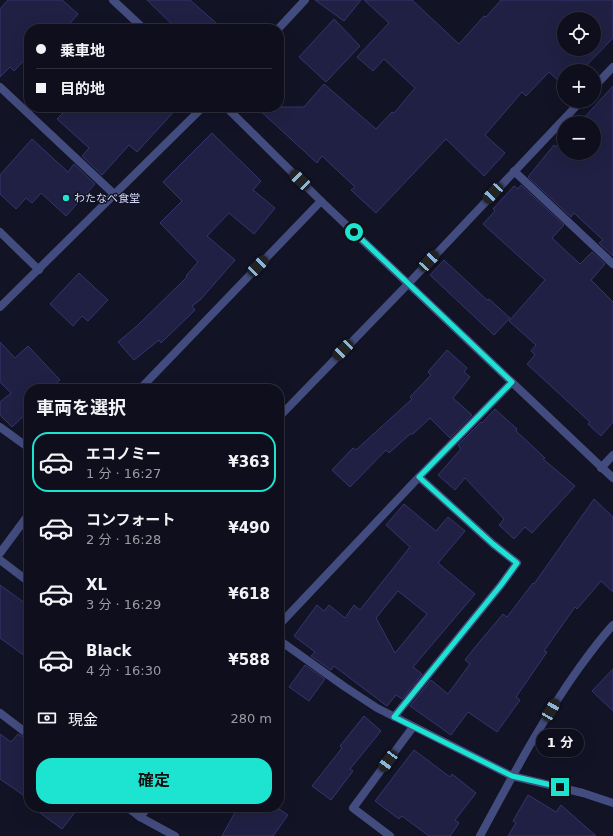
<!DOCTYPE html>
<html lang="ja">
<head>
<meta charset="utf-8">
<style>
	:root { --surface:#0e0e1c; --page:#1c1c29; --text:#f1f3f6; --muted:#9b9ca3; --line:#2e2e3b; --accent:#1de4d0 }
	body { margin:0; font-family:"DejaVu Sans","Noto Sans JP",sans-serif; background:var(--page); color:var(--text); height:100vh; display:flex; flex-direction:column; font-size:15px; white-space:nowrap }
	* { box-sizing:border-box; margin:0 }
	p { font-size:13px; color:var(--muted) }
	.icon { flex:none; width:22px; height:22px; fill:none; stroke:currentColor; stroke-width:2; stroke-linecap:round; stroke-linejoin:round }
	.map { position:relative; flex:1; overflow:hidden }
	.drawer { position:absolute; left:24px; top:384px; width:260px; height:428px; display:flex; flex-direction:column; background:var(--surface); border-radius:16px; box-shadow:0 4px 16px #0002,0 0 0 1px var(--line) }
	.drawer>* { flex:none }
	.guide { position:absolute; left:24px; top:24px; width:260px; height:88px; border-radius:16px; box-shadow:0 4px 16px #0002,0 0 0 1px var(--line); display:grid; align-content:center; height:88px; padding:0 12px; background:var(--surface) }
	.tools { position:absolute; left:557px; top:12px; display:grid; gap:8px }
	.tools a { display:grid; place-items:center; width:44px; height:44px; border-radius:50%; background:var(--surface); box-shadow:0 4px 16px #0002,0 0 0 1px var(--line); font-size:20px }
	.end { position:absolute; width:18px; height:18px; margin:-9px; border:5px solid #1de4d0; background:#111; box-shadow:0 0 0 2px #111 }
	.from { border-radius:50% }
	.bubble { position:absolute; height:28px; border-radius:14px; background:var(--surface); box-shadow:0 4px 16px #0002,0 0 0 1px var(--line); font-size:13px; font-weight:700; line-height:28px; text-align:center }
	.car { position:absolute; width:12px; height:24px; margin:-12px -6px; border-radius:5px; box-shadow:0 0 3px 1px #0007; background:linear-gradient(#222 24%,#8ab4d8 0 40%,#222 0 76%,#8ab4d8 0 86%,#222 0) }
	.guide b { display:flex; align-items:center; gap:14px; height:38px; font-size:15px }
	.guide b+b { border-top:1px solid var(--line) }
	.guide i { width:10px; height:10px; background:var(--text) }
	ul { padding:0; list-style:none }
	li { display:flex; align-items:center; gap:12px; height:60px; margin:0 8px 6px; padding:0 4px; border:2px solid transparent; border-radius:16px }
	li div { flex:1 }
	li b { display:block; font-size:15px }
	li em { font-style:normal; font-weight:700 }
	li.active { border-color:var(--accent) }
	li>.icon { width:36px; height:36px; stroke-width:1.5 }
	h2 { padding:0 12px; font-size:18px; line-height:48px }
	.pay { display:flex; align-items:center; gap:10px; height:44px; padding:0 12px; font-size:15px }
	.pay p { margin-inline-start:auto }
	.action { display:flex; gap:8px; margin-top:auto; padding:8px 12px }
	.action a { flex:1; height:46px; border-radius:16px; background:var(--accent); color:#111; font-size:16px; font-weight:700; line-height:46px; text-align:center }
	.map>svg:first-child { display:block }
	.building { fill:#202044; stroke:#35356d; fill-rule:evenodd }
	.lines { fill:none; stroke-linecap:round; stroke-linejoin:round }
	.minor { stroke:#434c7e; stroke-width:8 }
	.tertiary { stroke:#434c7e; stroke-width:8 }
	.route { stroke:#1de4d0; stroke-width:5 }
	.poi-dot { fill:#1de4d0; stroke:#121325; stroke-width:1.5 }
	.labels { text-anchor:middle; stroke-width:3; stroke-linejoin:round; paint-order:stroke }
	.poi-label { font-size:11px; fill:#daddfb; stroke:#121325; text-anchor:start }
</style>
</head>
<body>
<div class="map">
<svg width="613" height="836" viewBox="0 0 613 836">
	<rect width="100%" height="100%" fill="#121325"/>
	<g class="building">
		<polygon points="8,0 62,0 78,14 65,29 29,29 29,55 14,71 10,67 0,77 0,9"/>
		<polygon points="147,0 190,0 223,29 177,29"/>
		<polygon points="315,0 361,0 344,21"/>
		<path d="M364 0H412L459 44 484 16 486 17 501 0H613V38L581 71H564V86L549 72 526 96 522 92 485 135 505 153 484 176 446 139 376 213 351 190 355 187 322 156 317 163 256 107H304L324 84 376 129 392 112 394 113 415 88 384 59 373 71 357 57 389 23ZM564 19H594V49H564Z"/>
		<polygon points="334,19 360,46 326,82 299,57"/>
		<polygon points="613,86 613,256 599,243 603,240 574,213 571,217 528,177 554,145 556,147 564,137 564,153 594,153 594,123 576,123 580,118 582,120"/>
		<polygon points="69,107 178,107 137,152 129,145 102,175 82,156 89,148 57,119"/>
		<polygon points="212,133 261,181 253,190 275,208 254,234 229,213 207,236 235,260 201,299 192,306 195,310 161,343 159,340 134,360 118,342 138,325 187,277 186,276 198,262 160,223 182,201 163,182"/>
		<polygon points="32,139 68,172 74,164 95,184 66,216 41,193 32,203 26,198 16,209 0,194 0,175"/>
		<polygon points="521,185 564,225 552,238 580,264 592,252 605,264 591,280 613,302 613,422 601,436 588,424 590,422 527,364 535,355 531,351 536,345 509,321 545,280 483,224 495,211 493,209 514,186 518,189"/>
		<polygon points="444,260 487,300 489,299 510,318 494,335 430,275"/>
		<polygon points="79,273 108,300 88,321 82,316 73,326 50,304"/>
		<polygon points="0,342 15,358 28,346 60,380 50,389 29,389 29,411 12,427 0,415 0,402 11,393 0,382"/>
		<polygon points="447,350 467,368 464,372 470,377 453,398 472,415 450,438 430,418 413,434 410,434 389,453 386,450 350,487 332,470 353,448 356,450 412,399 410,397 431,375 428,372"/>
		<polygon points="495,409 517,429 516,431 545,458 543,459 575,486 532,533 525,527 514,539 499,525 504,519 465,478 455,490 438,475 461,449 458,445 481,422 482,423"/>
		<polygon points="594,499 613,517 613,592 601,581 577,609 575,607 544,651 547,652 516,697 520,700 497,732 468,712 451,735 410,706 431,680 448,694 470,664 465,660 476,646 503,614 507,617 533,583 534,584"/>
		<path d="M404 504 436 531 448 517 465 531 438 563 475 594 413 667 422 674 402 699 396 695 387 706 334 666 331 670 311 656 315 652 294 636 317 605 324 611 329 605 345 618 354 605 360 610 410 547 386 525ZM398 591 427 614 395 653 376 618Z"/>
		<polygon points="0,585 29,606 29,659 0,638"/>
		<polygon points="305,665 325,679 309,701 289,687"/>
		<polygon points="613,669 613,711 592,691"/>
		<polygon points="364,716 381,731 350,769 353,771 331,800 312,786 342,748 340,746"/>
		<polygon points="0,734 11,742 18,734 29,740 29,799 0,779"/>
		<polygon points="414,750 450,777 452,774 476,793 455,820 459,823 450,836 429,836 402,816 399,819 375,801"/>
		<polygon points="528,795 556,812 561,805 596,836 508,836 516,823 513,821"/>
		<polygon points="32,807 79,807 62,829"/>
		<polygon points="238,807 276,807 288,815 273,836 222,836"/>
	</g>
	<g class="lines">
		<g class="minor">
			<polyline points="278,29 305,0"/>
			<polyline points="0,87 114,194"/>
			<polyline points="594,87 613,67"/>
			<polyline points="226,107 321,201 613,478"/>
			<polyline points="514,171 613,264"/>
			<polyline points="0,232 39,270"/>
			<polyline points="0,307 203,107"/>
			<polyline points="140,389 321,201"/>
			<polyline points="279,417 408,284 581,101"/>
			<polyline points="0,427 29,448"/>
			<polyline points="601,468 613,455"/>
			<polyline points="0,553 29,514"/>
			<polyline points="0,560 29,582"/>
			<polyline points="279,625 419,477"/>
			<polyline points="279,640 345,687 377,708 512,776 583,793 613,803"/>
			<polyline points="0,713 29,735"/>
			<polyline points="394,717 501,585 517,563 493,544 419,477 512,382"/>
			<polyline points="127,807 140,817 148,807"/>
			<polyline points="140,817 175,836"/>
			<polyline points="390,836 353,808 413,727"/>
			<path d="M480 836C511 779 541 721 579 668 590 653 600 639 613 625"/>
		</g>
		<polyline class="tertiary" points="113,0 144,29"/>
	</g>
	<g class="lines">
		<polyline class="route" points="354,232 512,382 419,477 493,544 517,563 501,585 394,717 512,776 560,787"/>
	</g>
	<circle class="poi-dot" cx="66" cy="198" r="4"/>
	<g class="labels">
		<g class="poi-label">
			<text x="74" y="202">わたなべ食堂</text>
		</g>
	</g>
</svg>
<div class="tools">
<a><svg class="icon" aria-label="locate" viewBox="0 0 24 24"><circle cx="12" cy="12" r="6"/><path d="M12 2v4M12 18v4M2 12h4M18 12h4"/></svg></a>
<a>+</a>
<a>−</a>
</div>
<i class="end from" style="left:354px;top:232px"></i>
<i class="end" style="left:560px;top:787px"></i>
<div class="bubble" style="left:536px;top:729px;width:48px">1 分</div>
<i class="car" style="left:300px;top:180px;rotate:314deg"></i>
<i class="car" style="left:493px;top:193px;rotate:223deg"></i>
<i class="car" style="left:429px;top:261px;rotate:43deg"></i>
<i class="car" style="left:258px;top:266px;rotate:44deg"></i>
<i class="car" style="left:343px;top:350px;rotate:224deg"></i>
<i class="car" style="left:551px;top:710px;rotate:30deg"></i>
<i class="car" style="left:388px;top:761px;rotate:216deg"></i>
<div class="guide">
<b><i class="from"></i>乗車地</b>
<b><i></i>目的地</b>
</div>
<section class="drawer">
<h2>車両を選択</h2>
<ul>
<li class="active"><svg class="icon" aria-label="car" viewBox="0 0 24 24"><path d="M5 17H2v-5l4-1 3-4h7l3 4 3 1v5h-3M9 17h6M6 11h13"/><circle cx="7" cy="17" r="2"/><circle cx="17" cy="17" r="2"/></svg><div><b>エコノミー</b><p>1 分 · 16:27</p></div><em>¥363</em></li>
<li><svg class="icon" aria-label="car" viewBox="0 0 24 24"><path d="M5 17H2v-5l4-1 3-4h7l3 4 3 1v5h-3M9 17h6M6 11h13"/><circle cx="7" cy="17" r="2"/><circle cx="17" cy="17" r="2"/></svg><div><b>コンフォート</b><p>2 分 · 16:28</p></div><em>¥490</em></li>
<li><svg class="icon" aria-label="car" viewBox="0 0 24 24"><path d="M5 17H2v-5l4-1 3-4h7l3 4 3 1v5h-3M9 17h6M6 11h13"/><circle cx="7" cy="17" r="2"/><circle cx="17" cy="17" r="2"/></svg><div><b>XL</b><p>3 分 · 16:29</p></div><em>¥618</em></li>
<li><svg class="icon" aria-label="car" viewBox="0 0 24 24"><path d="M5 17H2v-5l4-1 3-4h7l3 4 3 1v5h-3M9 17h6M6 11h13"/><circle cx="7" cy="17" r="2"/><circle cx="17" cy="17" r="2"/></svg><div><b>Black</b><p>4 分 · 16:30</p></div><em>¥588</em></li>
</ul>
<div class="pay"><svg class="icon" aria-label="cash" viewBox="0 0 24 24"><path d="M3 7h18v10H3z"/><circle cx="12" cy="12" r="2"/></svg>現金<p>280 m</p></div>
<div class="action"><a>確定</a></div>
</section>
</div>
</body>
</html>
